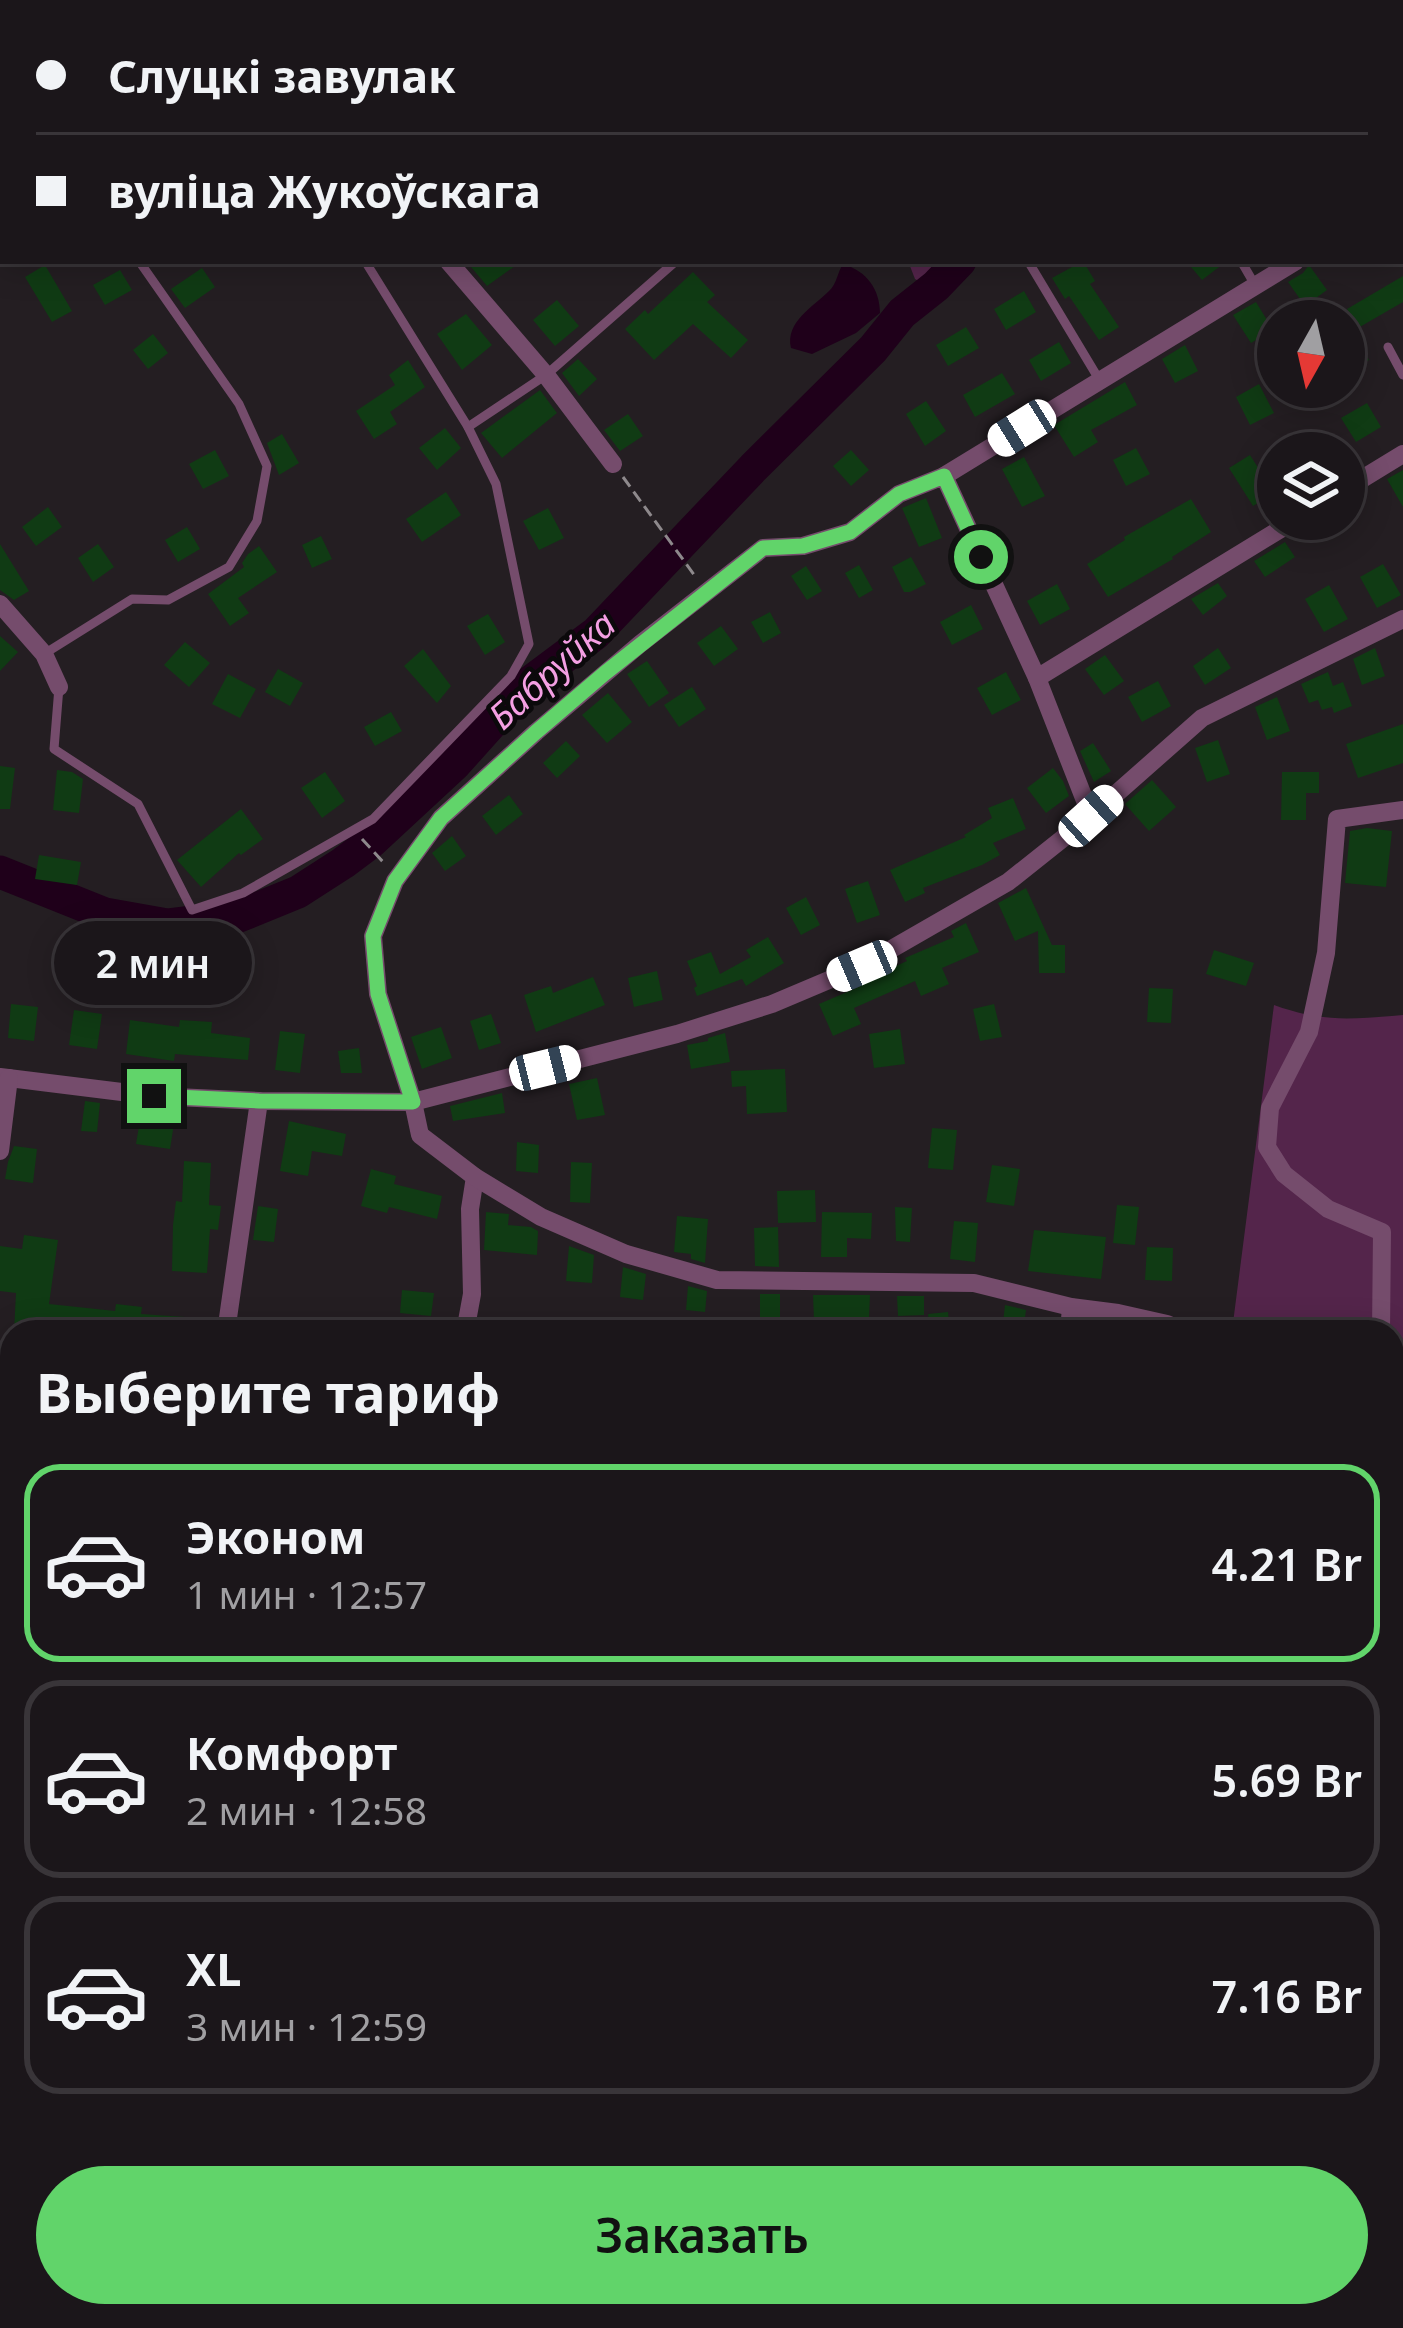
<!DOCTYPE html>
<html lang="ru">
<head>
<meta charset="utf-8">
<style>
	:root { --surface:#1b161a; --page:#241f23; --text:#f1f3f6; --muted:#a09fa2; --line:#393539; --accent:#61d46a }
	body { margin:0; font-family:"Noto Sans",sans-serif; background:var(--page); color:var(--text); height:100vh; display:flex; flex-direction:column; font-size:45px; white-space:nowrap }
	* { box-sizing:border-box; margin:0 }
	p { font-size:39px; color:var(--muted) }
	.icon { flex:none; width:66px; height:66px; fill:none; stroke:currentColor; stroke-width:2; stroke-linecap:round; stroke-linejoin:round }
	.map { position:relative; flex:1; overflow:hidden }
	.details { position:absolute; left:0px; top:1320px; width:1404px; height:1008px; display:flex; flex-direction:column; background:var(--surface); border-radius:36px 36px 0 0; box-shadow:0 6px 30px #0003,0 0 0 3px var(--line) }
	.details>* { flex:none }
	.guide { position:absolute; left:0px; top:0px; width:1404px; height:264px; box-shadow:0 6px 30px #0003,0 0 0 3px var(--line); display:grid; align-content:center; height:264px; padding:0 36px; background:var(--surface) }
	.needle { width:78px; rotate:188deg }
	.tools { position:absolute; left:1257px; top:300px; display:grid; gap:24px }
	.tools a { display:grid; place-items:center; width:108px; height:108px; border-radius:50%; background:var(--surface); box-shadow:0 6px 30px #0003,0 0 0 3px var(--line); font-size:60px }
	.end { position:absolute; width:54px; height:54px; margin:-27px; border:15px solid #61d46a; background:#111; box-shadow:0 0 0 6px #111 }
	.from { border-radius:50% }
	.bubble { position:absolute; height:84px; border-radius:42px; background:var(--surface); box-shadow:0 6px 30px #0003,0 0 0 3px var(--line); font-size:39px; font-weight:600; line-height:84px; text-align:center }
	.car { position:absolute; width:36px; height:72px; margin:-36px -18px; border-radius:15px; box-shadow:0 0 9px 3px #0007; background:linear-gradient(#fff 24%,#345 0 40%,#fff 0 76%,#345 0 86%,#fff 0) }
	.guide b { display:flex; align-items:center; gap:42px; height:114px; font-size:45px }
	.guide b+b { border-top:3px solid var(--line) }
	.guide i { width:30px; height:30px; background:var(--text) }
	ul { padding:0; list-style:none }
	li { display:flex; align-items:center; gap:36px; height:198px; margin:0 24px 18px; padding:0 12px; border:6px solid var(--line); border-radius:36px }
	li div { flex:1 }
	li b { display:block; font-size:45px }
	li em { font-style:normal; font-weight:600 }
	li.current { border-color:var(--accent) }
	li>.icon { width:108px; height:108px; stroke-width:1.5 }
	h2 { padding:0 36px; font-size:54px; line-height:144px }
	.cta { display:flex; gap:24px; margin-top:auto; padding:24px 36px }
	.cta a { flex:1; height:138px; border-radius:72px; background:var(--accent); color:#111; font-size:48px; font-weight:600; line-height:138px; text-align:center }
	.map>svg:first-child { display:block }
	.green { fill:#54254b }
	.water { fill:#1f001a }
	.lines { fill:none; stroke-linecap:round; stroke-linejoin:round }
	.river { stroke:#1f001a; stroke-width:33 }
	.building { fill:#103b14 }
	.path { stroke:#8e898c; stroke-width:3; stroke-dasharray:12 6; stroke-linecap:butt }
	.lane { stroke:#754c6c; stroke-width:9 }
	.street { stroke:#754c6c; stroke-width:18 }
	.route { stroke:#61d46a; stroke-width:15 }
	.labels { text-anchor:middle; stroke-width:9; stroke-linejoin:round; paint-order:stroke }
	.water-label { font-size:36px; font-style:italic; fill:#f49fe3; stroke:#0b090b }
</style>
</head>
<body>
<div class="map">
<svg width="1403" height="2328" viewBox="0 0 1403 2328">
	<rect width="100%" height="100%" fill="#241e22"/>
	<g class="green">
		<polygon points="817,0 1203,0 1203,3 816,3"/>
		<polygon points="908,261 981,261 942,293 915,279"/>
		<path d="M1274 1005C1324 1023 1352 1019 1403 1015V1370L1392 1372V1332H1251L1233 1323Z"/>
		<polygon points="1392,1400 1403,1400 1403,1977 1392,1978"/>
	</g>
	<g class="water">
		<path d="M843 264C867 271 880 290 880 313L856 333 812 354 791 348C785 322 813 307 829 291 837 284 837 273 843 264Z"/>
		<polygon points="164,2316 347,2316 335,2328 185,2328"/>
	</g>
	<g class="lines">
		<g class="river">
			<polyline points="1188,3 1191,0"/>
			<polyline points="0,872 105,914 167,925 239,916 298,892 343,863 371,842 454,765 525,686 596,633 753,468 873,349 902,313 936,286 960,261"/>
		</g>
	</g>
	<g class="building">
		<polygon points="466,261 522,261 487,286"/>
		<polygon points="1083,261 1095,281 1090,284 1119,327 1099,340 1069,296 1065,299 1052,278"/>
		<polygon points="1186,261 1227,261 1202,280"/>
		<polygon points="45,265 72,311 52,322 25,277"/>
		<polygon points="1309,265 1327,290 1305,306 1288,282 1303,273"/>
		<polygon points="202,268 215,287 185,308 171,289"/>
		<polygon points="120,270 132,290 105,305 93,285"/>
		<polygon points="693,272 715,295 707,302 748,340 731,358 693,324 654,360 625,329 645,310 648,314"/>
		<polygon points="1403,276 1403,302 1358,328 1347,309"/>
		<polygon points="1024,291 1036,312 1006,330 994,309"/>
		<polygon points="557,300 579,326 555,346 533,320"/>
		<polygon points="1256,302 1273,330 1251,343 1233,315"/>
		<polygon points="466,314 492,345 462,370 437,334"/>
		<polygon points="966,327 979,348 948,366 936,345"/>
		<polygon points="153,334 168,353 148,369 133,350"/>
		<polygon points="1356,337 1369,360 1344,373 1344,344"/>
		<polygon points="1059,342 1071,363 1041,381 1029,360"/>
		<polygon points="1185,345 1198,371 1175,383 1162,359"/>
		<polygon points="578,359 597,379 579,396 562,373"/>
		<polygon points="408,360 425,387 390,412 397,424 374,439 356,411 395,385 389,375"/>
		<polygon points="1002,373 1015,394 975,417 963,395"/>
		<polygon points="1125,382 1137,405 1091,430 1098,442 1074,457 1054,425"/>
		<polygon points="1259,384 1274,413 1250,425 1236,397"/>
		<polygon points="540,390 557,413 502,458 481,433"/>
		<polygon points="926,401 946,431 925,446 906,414"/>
		<polygon points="1367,403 1381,427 1356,442 1341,418"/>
		<polygon points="628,414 643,436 620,451 604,430"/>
		<polygon points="445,428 461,448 437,470 419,448"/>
		<polygon points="1315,433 1324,453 1275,453"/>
		<polygon points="282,434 299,463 279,475 267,443"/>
		<polygon points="1136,448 1150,474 1126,486 1113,460"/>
		<polygon points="215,450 229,476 203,489 189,464"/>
		<polygon points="851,450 869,470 851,486 833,466"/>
		<polygon points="1250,455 1274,493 1253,506 1229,468"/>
		<polygon points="1024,457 1045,496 1022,507 1002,469"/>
		<polygon points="1403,470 1403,507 1387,479"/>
		<polygon points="446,492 461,515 422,542 406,519"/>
		<polygon points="926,498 942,538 919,547 902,508"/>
		<polygon points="1191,499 1211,532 1172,557 1173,559 1108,597 1087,564 1125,540 1124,537"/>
		<polygon points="48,507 62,527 36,546 22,527"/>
		<polygon points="548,508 564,538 539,550 523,521"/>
		<polygon points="187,527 200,549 178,562 165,540"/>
		<polygon points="321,536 332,559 312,568 302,545"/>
		<polygon points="1285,542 1295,557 1265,577 1254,561"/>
		<polygon points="0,544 29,591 14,600 0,590"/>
		<polygon points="98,544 114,567 93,582 78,558"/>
		<polygon points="259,546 277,572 238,598 249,613 230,626 208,594 244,567 242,563 248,554"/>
		<polygon points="911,557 926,584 910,592 904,592 892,567"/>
		<polygon points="1383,564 1401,595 1377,608 1360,577"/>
		<polygon points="859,565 873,590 859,598 845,573"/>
		<polygon points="806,566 822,591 807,600 791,576"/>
		<polygon points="1218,583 1227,596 1203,615 1191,599"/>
		<polygon points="1057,584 1070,609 1040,625 1027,601"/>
		<polygon points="1329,585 1348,619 1324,632 1305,599"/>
		<polygon points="971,605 983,629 952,645 940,622"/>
		<polygon points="770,612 781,633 763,643 751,622"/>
		<polygon points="488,614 505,642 485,655 467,626"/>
		<polygon points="721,626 738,649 714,666 697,643"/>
		<polygon points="0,636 18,652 0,671"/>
		<polygon points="185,642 210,663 189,687 164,665"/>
		<polygon points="1218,648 1231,668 1205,685 1193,666"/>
		<polygon points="1375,648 1385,676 1362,685 1353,659"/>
		<polygon points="423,649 451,686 437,703 404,666"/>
		<polygon points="1105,655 1124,681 1104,695 1085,669"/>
		<polygon points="647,661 669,693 649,707 627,674"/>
		<polygon points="278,669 303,683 290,706 265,692"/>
		<polygon points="1006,672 1021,700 992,715 977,688"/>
		<polygon points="1328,672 1333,686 1343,682 1352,706 1334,713 1332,707 1322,710 1318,700 1309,703 1301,684"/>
		<polygon points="228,674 256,689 240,718 212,704"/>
		<polygon points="1158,681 1171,706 1142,722 1128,697"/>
		<polygon points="692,687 706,709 679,727 664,705"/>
		<polygon points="608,693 632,722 607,743 582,715"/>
		<polygon points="1277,697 1290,731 1267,740 1255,707"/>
		<polygon points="391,712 402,731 375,746 364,727"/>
		<polygon points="1403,724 1403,763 1358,778 1346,744"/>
		<polygon points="1218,740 1230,774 1207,782 1195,748"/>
		<polygon points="566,741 580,756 557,778 543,763"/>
		<polygon points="1093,743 1111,771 1094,782 1080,751"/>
		<polygon points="0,766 15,768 10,809 0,809"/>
		<polygon points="1053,768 1063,781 1069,796 1046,813 1027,788"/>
		<polygon points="57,770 72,772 83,779 79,813 53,810"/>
		<polygon points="325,772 345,801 322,818 301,788"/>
		<polygon points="1282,772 1319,772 1319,793 1306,793 1306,820 1281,820"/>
		<polygon points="1152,780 1176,807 1149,831 1125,804"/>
		<polygon points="509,795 523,814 496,835 482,816"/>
		<polygon points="1013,798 1026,829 993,843 1000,855 982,865 923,888 925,893 905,902 890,870 966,837 964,835 992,818 988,808"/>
		<polygon points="241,809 263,839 241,855 239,853 201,887 177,860"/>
		<polygon points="1367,828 1392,831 1386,887 1345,883 1350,831"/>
		<polygon points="452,836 466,856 445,871 432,853"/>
		<polygon points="39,855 81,862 77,885 35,879"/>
		<polygon points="868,881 880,915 857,923 845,889"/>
		<polygon points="1026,888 1052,945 1065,945 1065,973 1039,973 1038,931 1015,941 998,903"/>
		<polygon points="806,897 820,925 801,935 786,908"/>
		<polygon points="966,923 979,952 942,968 949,984 921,996 915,981 854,1008 861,1024 833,1036 819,1004 861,986 860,982 907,961 905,958 954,937 951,931"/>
		<polygon points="768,937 784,963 746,986 742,979 697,996 694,988 697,986 687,961 711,952 720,974 751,957 746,950"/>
		<polygon points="1214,950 1254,963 1246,986 1206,974"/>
		<polygon points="657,971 663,1000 634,1007 628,978"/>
		<polygon points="593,977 605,1005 536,1032 524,995 551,986 553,993"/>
		<polygon points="1149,988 1173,989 1171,1023 1147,1022"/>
		<polygon points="11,1004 38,1007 34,1041 8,1038"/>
		<polygon points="994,1004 1002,1037 980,1041 973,1009"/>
		<polygon points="74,1010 102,1014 97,1049 69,1045"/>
		<polygon points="491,1014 501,1043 479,1050 470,1021"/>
		<polygon points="130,1020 179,1027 180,1020 212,1022 211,1033 250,1038 248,1060 175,1054 174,1061 126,1054"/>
		<polygon points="441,1027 452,1058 422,1069 411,1037"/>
		<polygon points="900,1029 905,1064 874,1068 869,1034"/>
		<polygon points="280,1031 305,1034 300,1073 275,1070"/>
		<polygon points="725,1033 730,1062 691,1069 687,1045 708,1041 708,1038"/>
		<polygon points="359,1048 362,1073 341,1073 338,1051"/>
		<polygon points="785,1069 787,1112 747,1114 746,1086 732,1087 731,1071"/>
		<polygon points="597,1078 605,1115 577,1120 569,1084"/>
		<polygon points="502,1093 505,1113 453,1121 450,1106"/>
		<polygon points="85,1101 100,1103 97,1132 81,1131"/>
		<polygon points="142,1108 176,1111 170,1149 136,1144"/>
		<polygon points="289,1121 346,1134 342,1156 312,1151 308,1176 280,1171"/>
		<polygon points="932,1128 957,1130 953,1170 928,1168"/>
		<polygon points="517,1142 539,1145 538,1173 516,1171"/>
		<polygon points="14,1146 37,1149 33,1183 5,1179 8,1162"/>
		<polygon points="184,1161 211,1163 209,1205 221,1206 218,1230 210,1229 207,1273 172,1271 173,1225 176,1201 182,1202"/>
		<polygon points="571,1162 592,1163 590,1203 570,1202"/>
		<polygon points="992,1165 1020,1169 1014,1206 986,1202"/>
		<polygon points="371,1169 396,1176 394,1184 442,1196 437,1219 389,1207 387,1213 361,1206"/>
		<polygon points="815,1190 816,1222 778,1223 777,1191"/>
		<polygon points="1117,1205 1139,1207 1135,1245 1113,1243"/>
		<polygon points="258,1206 278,1209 274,1242 253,1240"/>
		<polygon points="895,1207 912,1208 910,1242 896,1241"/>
		<polygon points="486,1212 509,1214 508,1225 531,1227 538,1231 537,1255 484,1250"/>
		<polygon points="822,1212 872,1213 871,1239 847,1238 847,1257 821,1257"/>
		<polygon points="677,1216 708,1219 705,1263 691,1259 691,1254 674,1252"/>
		<polygon points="954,1221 978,1223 975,1262 950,1259"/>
		<polygon points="778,1227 779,1267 755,1266 754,1228"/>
		<polygon points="1034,1230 1106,1237 1101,1279 1028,1271"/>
		<polygon points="24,1235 58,1240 49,1304 115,1311 116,1304 142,1307 141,1314 200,1318 198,1332 14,1332 16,1293 0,1291 0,1246 22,1249"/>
		<polygon points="569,1246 594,1255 592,1283 566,1281"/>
		<polygon points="1147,1247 1173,1248 1172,1281 1145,1280"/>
		<polygon points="623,1267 646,1274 643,1300 620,1297"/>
		<polygon points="688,1286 707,1291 705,1312 686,1310"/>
		<polygon points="402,1290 434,1293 431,1316 400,1313"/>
		<rect x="760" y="1294" width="20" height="30"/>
		<polygon points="813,1295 870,1295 869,1318 814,1320"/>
		<polygon points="897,1296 924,1296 924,1315 898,1316"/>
		<polygon points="1005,1305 1026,1310 1023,1332 1002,1332"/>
		<polygon points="948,1312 950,1332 930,1332 928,1314"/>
		<polygon points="481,1318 517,1322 516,1332 479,1332"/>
	</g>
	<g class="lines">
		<g class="path">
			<polyline points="1063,0 1067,3"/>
			<polyline points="623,477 695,576"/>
			<polyline points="362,839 384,863"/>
			<polyline points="107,2316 113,2328"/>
		</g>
		<g class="lane">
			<polyline points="479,0 482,3"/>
			<polyline points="1280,0 1281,3"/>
			<polyline points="1028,261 1100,381"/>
			<polyline points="1241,261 1255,285"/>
			<polyline points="1388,347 1403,375"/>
			<polyline points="468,427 546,375 676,261"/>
			<polyline points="44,654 132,599 168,600 229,567 257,521 267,466 239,404 139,261"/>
			<polyline points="59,687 54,749 138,804 192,910 243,893 373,819 511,676 529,644 496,484 468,427 365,261"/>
			<polyline points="1392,2103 1403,2103"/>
		</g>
		<g class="street">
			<polyline points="386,3 392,0"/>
			<polyline points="0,143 3,147"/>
			<polyline points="0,164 3,163"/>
			<polyline points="1401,199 1403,198"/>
			<polyline points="448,261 546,375 613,464"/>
			<polyline points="944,476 1296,261"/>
			<polyline points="1344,490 1403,454"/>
			<polyline points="0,604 44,654 59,687"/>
			<polyline points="1037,678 1091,816"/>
			<polyline points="0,1077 154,1096 259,1101 413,1102 677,1034 772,1004 862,966 1008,882 1091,816 1202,718 1403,619"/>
			<polyline points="0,1151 9,1078"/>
			<polyline points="226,1332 259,1101"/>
			<polyline points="465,1332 472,1294 470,1209 475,1177"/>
			<polyline points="1069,1332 1071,1307"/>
			<polyline points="1186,1332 1167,1324 1118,1313 1071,1307 974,1283 717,1280 626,1254 541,1217 475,1177 420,1135 413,1102 378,994 373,936 395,881 441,818 536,732 640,644 763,548 803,546 850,532 899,494 944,476 1037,678 1297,519"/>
			<polyline points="1381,1332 1382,1232 1328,1209 1284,1174 1267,1147 1270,1108 1309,1032 1326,953 1337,819 1403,810"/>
			<polyline points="1392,1387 1403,1384"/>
			<polyline points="1392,1427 1403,1439"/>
			<polyline points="5,1457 12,1385"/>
			<polyline points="0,1683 12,1681"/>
			<polyline points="1392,1993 1403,1993"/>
			<polyline points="0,2101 12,2099"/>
			<polyline points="1392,2311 1403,2311"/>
			<polyline points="698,2316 725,2328"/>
			<polyline points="1048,2316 1048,2328"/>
			<polyline points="546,2328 550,2316"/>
			<polyline points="1155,2328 1202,2320 1257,2316"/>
		</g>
	</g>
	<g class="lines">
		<polyline class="route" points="154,1096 259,1101 413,1102 378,994 373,936 395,881 441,818 536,732 605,673 763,548 803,546 850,532 899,494 944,476 981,557"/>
	</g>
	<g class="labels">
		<g class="water-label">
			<text transform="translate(552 670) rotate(-42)" y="13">Бабруйка</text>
		</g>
	</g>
</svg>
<div class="tools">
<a><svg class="needle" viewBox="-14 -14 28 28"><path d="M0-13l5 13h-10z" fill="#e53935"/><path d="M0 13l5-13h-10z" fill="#a09fa2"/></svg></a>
<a><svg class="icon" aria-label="layers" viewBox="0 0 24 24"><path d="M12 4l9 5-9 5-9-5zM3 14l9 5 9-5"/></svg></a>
</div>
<i class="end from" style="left:981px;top:557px"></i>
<i class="end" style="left:154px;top:1096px"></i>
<div class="bubble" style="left:54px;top:921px;width:198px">2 мин</div>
<i class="car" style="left:1022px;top:428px;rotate:238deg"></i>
<i class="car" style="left:1091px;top:816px;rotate:48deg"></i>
<i class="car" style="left:862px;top:966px;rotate:247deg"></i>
<i class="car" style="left:545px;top:1068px;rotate:76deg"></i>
<div class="guide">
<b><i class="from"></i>Слуцкі завулак</b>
<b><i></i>вуліца Жукоўскага</b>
</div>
<section class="details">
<h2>Выберите тариф</h2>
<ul>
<li class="current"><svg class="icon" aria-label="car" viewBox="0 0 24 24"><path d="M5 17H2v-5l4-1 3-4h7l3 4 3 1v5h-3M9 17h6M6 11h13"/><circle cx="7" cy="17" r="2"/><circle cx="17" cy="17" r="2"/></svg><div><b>Эконом</b><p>1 мин · 12:57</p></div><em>4.21 Br</em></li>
<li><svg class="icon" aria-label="car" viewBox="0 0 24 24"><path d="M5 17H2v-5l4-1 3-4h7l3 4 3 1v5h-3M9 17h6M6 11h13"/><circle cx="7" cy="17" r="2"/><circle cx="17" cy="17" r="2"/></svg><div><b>Комфорт</b><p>2 мин · 12:58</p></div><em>5.69 Br</em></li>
<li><svg class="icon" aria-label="car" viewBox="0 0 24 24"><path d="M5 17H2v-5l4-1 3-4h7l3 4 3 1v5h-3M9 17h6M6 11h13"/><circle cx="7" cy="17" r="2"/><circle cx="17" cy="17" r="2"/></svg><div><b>XL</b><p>3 мин · 12:59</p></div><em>7.16 Br</em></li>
</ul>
<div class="cta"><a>Заказать</a></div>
</section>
</div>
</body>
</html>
